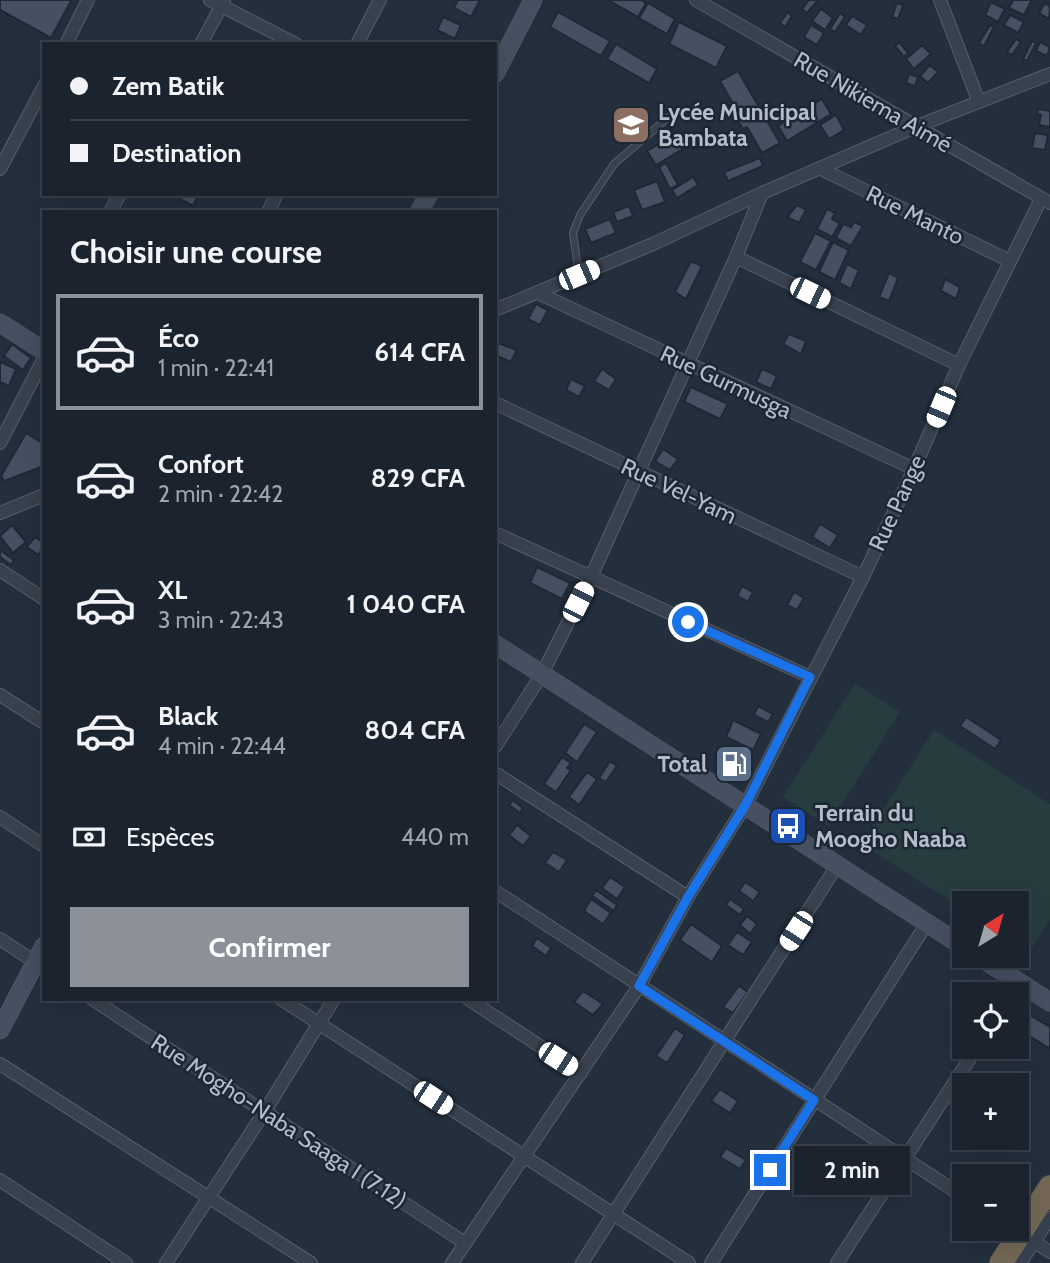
<!DOCTYPE html>
<html lang="fr">
<head>
<meta charset="utf-8">
<style>
	:root { --surface:#1b232e; --page:#282f3a; --text:#f1f3f6; --muted:#a0a4aa; --line:#39404a; --accent:#8c9099 }
	body { margin:0; font-family:Cabin,sans-serif; background:var(--page); color:var(--text); height:100vh; display:flex; flex-direction:column; font-size:26px; white-space:nowrap }
	* { box-sizing:border-box; margin:0 }
	p { font-size:23px; color:var(--muted) }
	.icon { flex:none; width:38px; height:38px; fill:none; stroke:currentColor; stroke-width:2; stroke-linecap:round; stroke-linejoin:round }
	.map { position:relative; flex:1; overflow:hidden }
	.details { position:absolute; left:42px; top:210px; width:455px; height:791px; display:flex; flex-direction:column; background:var(--surface); border-radius:0px; box-shadow:0 7px 28px #0002,0 0 0 2px var(--line) }
	.details>* { flex:none }
	.guide { position:absolute; left:42px; top:42px; width:455px; height:154px; border-radius:0px; box-shadow:0 7px 28px #0002,0 0 0 2px var(--line); display:grid; align-content:center; height:154px; padding:0 28px; background:var(--surface) }
	.needle { width:46px; rotate:37deg }
	.buttons { position:absolute; left:952px; top:891px; display:grid; gap:14px }
	.buttons a { display:grid; place-items:center; width:77px; height:77px; border-radius:0px; background:var(--surface); box-shadow:0 7px 28px #0002,0 0 0 2px var(--line); font-size:35px }
	.end { position:absolute; width:32px; height:32px; margin:-16px; border:9px solid #1a73e8; background:#fff; box-shadow:0 0 0 4px #fff }
	.from { border-radius:50% }
	.bubble { position:absolute; height:49px; border-radius:0px; background:var(--surface); box-shadow:0 7px 28px #0002,0 0 0 2px var(--line); font-size:23px; font-weight:700; line-height:49px; text-align:center }
	.car { position:absolute; width:21px; height:42px; margin:-21px -10px; border-radius:9px; box-shadow:0 0 5px 2px #0007; background:linear-gradient(#fff 24%,#345 0 40%,#fff 0 76%,#345 0 86%,#fff 0) }
	.guide b { display:flex; align-items:center; gap:24px; height:66px; font-size:26px }
	.guide b+b { border-top:2px solid var(--line) }
	.guide i { width:18px; height:18px; background:var(--text) }
	ul { padding:0; list-style:none }
	li { display:flex; align-items:center; gap:21px; height:116px; margin:0 14px 10px; padding:0 14px; border:4px solid transparent; border-radius:0px }
	li div { flex:1 }
	li b { display:block; font-size:26px }
	li em { font-style:normal; font-weight:700 }
	li.current { border-color:var(--accent) }
	li>.icon { width:63px; height:63px; stroke-width:1.5 }
	h2 { padding:0 28px; font-size:32px; line-height:84px }
	.pay { display:flex; align-items:center; gap:18px; height:77px; padding:0 28px; font-size:26px }
	.pay p { margin-inline-start:auto }
	.action { display:flex; gap:14px; margin-top:auto; padding:14px 28px }
	.action a { flex:1; height:80px; border-radius:0px; background:var(--accent); color:#fff; font-size:28px; font-weight:700; line-height:80px; text-align:center }
	.map>svg:first-child { display:block }
	.green { fill:#263c3f }
	.building { fill:#455162; stroke:#1f2835; stroke-width:2 }
	.lines { fill:none; stroke-linecap:round; stroke-linejoin:round }
	.lane-casing { stroke:#565f6c; stroke-width:8 }
	.street-casing { stroke:#565f6c; stroke-width:14 }
	.secondary-casing { stroke:#565f6c; stroke-width:19 }
	.highway-casing { stroke:#434c59; stroke-width:24 }
	.lane { stroke:#38414e; stroke-width:6 }
	.street { stroke:#38414e; stroke-width:12 }
	.secondary { stroke:#465061; stroke-width:18 }
	.highway { stroke:#746855; stroke-width:23 }
	.route { stroke:#1a73e8; stroke-width:9 }
	.labels { text-anchor:middle; stroke-width:5; stroke-linejoin:round; paint-order:stroke }
	.street-label { font-size:23px; fill:#b4bcc9; stroke:#1d2633 }
	.poi-label { font-size:23px; font-weight:bold; fill:#b4bcc9; stroke:#1d2633; text-anchor:start }
</style>
</head>
<body>
<div class="map">
<svg width="1050" height="1263" viewBox="0 0 1050 1263">
	<rect width="100%" height="100%" fill="#242f3e"/>
	<g class="green">
		<polygon points="855,684 900,712 828,826 783,797"/>
		<polygon points="934,730 1050,804 1050,920 1030,951 1017,943 1017,903 964,903 964,909 861,844"/>
	</g>
	<g class="building">
		<polygon points="0,0 69,0 71,1 51,38 0,10"/>
		<polygon points="458,0 480,0 471,17 454,8"/>
		<polygon points="608,0 641,0 646,3 638,17"/>
		<polygon points="809,0 818,0 807,13 802,9"/>
		<polygon points="1013,0 1032,0 1024,15 1009,8"/>
		<polygon points="991,2 1005,9 998,22 985,15"/>
		<polygon points="648,3 675,19 667,34 639,18"/>
		<polygon points="897,3 903,5 898,19 892,17"/>
		<polygon points="1045,3 1050,7 1049,19 1039,13"/>
		<polygon points="821,9 833,18 825,30 812,21"/>
		<polygon points="558,12 610,41 601,56 550,27"/>
		<polygon points="788,12 792,16 785,27 780,23"/>
		<polygon points="840,13 845,17 835,32 830,29"/>
		<polygon points="1010,15 1024,22 1018,33 1004,25"/>
		<polygon points="852,16 867,25 861,35 846,25"/>
		<polygon points="443,17 461,25 455,39 437,30"/>
		<polygon points="679,22 727,46 716,68 669,44"/>
		<polygon points="811,25 824,33 817,45 804,37"/>
		<polygon points="990,25 994,27 984,46 979,43"/>
		<polygon points="1016,39 1021,42 1012,55 1007,52"/>
		<polygon points="1032,41 1036,43 1027,61 1023,59"/>
		<polygon points="899,42 908,53 904,57 895,46"/>
		<polygon points="1040,42 1050,47 1047,56 1036,51"/>
		<polygon points="616,44 657,69 649,83 607,59"/>
		<polygon points="922,45 931,54 914,69 906,59"/>
		<polygon points="930,65 938,72 928,83 920,76"/>
		<polygon points="738,71 780,143 762,153 747,127 743,129 732,111 736,109 720,81"/>
		<polygon points="909,74 918,77 915,86 906,83"/>
		<polygon points="822,99 831,114 787,141 778,126"/>
		<polygon points="1038,109 1050,111 1050,127 1039,125 1041,115 1037,114"/>
		<polygon points="836,115 844,130 829,139 820,125"/>
		<polygon points="1035,133 1048,135 1045,150 1032,148"/>
		<polygon points="674,135 683,149 656,165 647,151"/>
		<polygon points="760,158 763,166 728,181 724,172"/>
		<polygon points="666,163 678,185 670,189 659,167"/>
		<polygon points="693,177 698,185 677,198 672,190"/>
		<polygon points="657,181 665,202 642,210 634,190"/>
		<polygon points="171,194 199,194 193,206"/>
		<polygon points="797,205 806,210 799,223 787,217"/>
		<polygon points="629,206 633,216 617,222 613,212"/>
		<polygon points="827,209 835,213 832,219 840,223 832,237 817,229"/>
		<polygon points="610,219 616,233 591,243 585,229"/>
		<polygon points="854,222 863,226 851,246 836,238 843,224 851,227"/>
		<polygon points="815,233 831,241 816,270 800,262"/>
		<polygon points="833,242 849,250 835,280 819,272"/>
		<polygon points="691,261 702,266 686,299 675,292"/>
		<polygon points="847,264 859,270 851,289 839,283"/>
		<polygon points="889,273 898,278 889,301 879,297"/>
		<polygon points="945,279 960,287 956,299 941,291"/>
		<polygon points="536,304 548,310 540,325 528,319"/>
		<polygon points="789,334 806,341 801,354 783,344"/>
		<polygon points="498,343 517,350 511,362 495,355"/>
		<polygon points="12,344 31,358 23,370 4,356"/>
		<polygon points="0,362 16,369 9,386 0,382"/>
		<polygon points="602,369 616,379 609,390 594,381"/>
		<polygon points="762,369 777,376 771,389 756,382"/>
		<polygon points="571,379 585,386 579,397 566,390"/>
		<polygon points="691,387 728,404 720,419 684,402"/>
		<polygon points="26,433 44,444 44,466 4,481 1,476"/>
		<polygon points="663,449 678,459 670,470 655,461"/>
		<polygon points="820,524 838,535 830,548 812,537"/>
		<polygon points="12,525 26,542 13,553 0,536"/>
		<polygon points="35,537 44,543 44,548 38,555 27,547"/>
		<polygon points="0,550 14,560 11,565 0,557"/>
		<polygon points="537,567 570,583 562,599 530,583"/>
		<polygon points="742,586 753,592 748,602 737,596"/>
		<polygon points="794,592 804,598 797,610 787,605"/>
		<polygon points="758,706 773,714 768,722 754,715"/>
		<polygon points="966,717 1001,740 995,749 960,726"/>
		<polygon points="733,720 761,734 753,750 726,737"/>
		<polygon points="584,724 597,732 577,762 565,753"/>
		<polygon points="733,750 744,757 732,776 721,769"/>
		<polygon points="562,757 571,763 567,768 571,770 556,792 544,784"/>
		<polygon points="610,761 617,766 606,782 599,778"/>
		<polygon points="587,772 597,779 579,805 569,797"/>
		<polygon points="513,800 523,808 520,813 509,805"/>
		<polygon points="517,825 531,836 523,846 509,835"/>
		<polygon points="553,852 567,860 559,872 545,863"/>
		<polygon points="610,877 625,887 617,899 602,888"/>
		<polygon points="745,882 760,892 753,901 739,891"/>
		<polygon points="596,890 617,905 614,911 592,896"/>
		<polygon points="591,899 611,913 603,924 584,911"/>
		<polygon points="730,899 744,909 740,915 726,905"/>
		<polygon points="747,916 757,924 750,934 740,925"/>
		<polygon points="691,924 722,946 712,962 680,940"/>
		<polygon points="737,932 752,942 743,955 728,945"/>
		<polygon points="537,938 551,948 546,956 532,946"/>
		<polygon points="739,986 748,992 733,1013 723,1007"/>
		<polygon points="583,991 603,1004 593,1015 574,1002"/>
		<polygon points="1025,1012 1050,1027 1050,1049 1017,1028"/>
		<polygon points="675,1028 685,1035 667,1063 656,1056"/>
		<polygon points="720,1089 738,1101 730,1113 711,1101"/>
		<polygon points="726,1148 746,1160 740,1169 720,1157"/>
	</g>
	<g class="lines">
		<defs>
			<polyline id="lane" points="579,275 573,233 580,215 614,164 670,116"/>
			<g id="street">
				<polyline points="210,0 296,44"/>
				<polyline points="696,0 1050,203"/>
				<polyline points="940,0 979,102"/>
				<polyline points="66,44 88,0"/>
				<polyline points="201,44 224,1"/>
				<polyline points="357,44 380,0"/>
				<polyline points="0,169 44,86"/>
				<polyline points="821,169 1010,261"/>
				<polyline points="110,212 120,194"/>
				<polyline points="268,212 277,194"/>
				<polyline points="736,257 959,365"/>
				<polyline points="538,293 914,469"/>
				<polyline points="495,310 653,244 762,193 915,127 1050,74"/>
				<polyline points="495,403 863,577"/>
				<polyline points="0,443 44,358"/>
				<polyline points="0,513 44,495"/>
				<polyline points="495,533 810,677"/>
				<polyline points="0,570 44,599"/>
				<polyline points="0,695 44,723"/>
				<polyline points="495,747 542,674 590,579 736,257 762,193"/>
				<polyline points="495,773 688,897"/>
				<polyline points="0,817 44,846"/>
				<polyline points="495,891 964,1197"/>
				<polyline points="0,939 44,968"/>
				<polyline points="1012,994 1019,982"/>
				<polyline points="92,999 465,1243"/>
				<polyline points="281,999 689,1263"/>
				<polyline points="468,999 581,1073"/>
				<polyline points="0,1064 311,1263"/>
				<polyline points="0,1180 126,1263"/>
				<polyline points="1030,1239 1050,1252"/>
				<polyline points="166,1263 265,1111 334,999"/>
				<polyline points="452,1263 639,986 688,897 746,804 863,577 914,469 959,365 1041,199"/>
				<polyline points="582,1263 838,864"/>
				<polyline points="711,1263 927,923"/>
				<polyline points="837,1263 978,1046"/>
				<polyline points="1020,1263 1050,1218"/>
			</g>
			<g id="secondary">
				<polyline points="495,74 533,0"/>
				<polyline points="419,212 429,194"/>
				<polyline points="0,323 44,351"/>
				<polyline points="495,644 964,947"/>
				<polyline points="978,956 1050,1002"/>
				<polyline points="0,1030 44,946"/>
			</g>
			<polyline id="highway" points="1001,1263 1050,1187"/>
		</defs>
		<use href="#lane" class="lane-casing"/>
		<use href="#street" class="street-casing"/>
		<use href="#secondary" class="secondary-casing"/>
		<use href="#highway" class="highway-casing"/>
		<use href="#lane" class="lane"/>
		<use href="#street" class="street"/>
		<use href="#secondary" class="secondary"/>
		<use href="#highway" class="highway"/>
	</g>
	<g class="lines">
		<polyline class="route" points="688,622 810,677 746,804 688,897 639,986 814,1100 770,1170"/>
	</g>
	<defs>
		<symbol id="school-square" viewBox="-11 -11 22 22"><rect x="-9" y="-9" width="18" height="18" rx="4" fill="#8d6e63" stroke="#1d2633"/><path d="M0-5L7-2L0 1L-7-2ZM-4 1L0 2.5L4 1V4Q0 6-4 4Z" fill="#fff"/></symbol>
		<symbol id="fuel-square" viewBox="-11 -11 22 22"><rect x="-9" y="-9" width="18" height="18" rx="4" fill="#5c6f8a" stroke="#1d2633"/><path d="M-5.5-6h7V0h2V4h1.3V-2.5L3-4.5l.8-.8L6-3V5H2.5V1h-1V6h-7ZM-4.2-4.7v3.2H.2V-4.7Z" fill="#fff"/></symbol>
		<symbol id="bus-square" viewBox="-11 -11 22 22"><rect x="-9" y="-9" width="18" height="18" rx="4" fill="#1a4fb4" stroke="#1d2633"/><path d="M-5-6H5V4H4V6H2V4H-2V6H-4V4H-5ZM-3.5-4V0h7V-4ZM-3.5 1.2v1.5H-2V1.2ZM2 1.2v1.5H3.5V1.2Z" fill="#fff"/></symbol>
	</defs>
	<g fill-rule="evenodd">
		<use href="#school-square" x="609" y="103" width="44" height="44"/>
		<use href="#fuel-square" x="712" y="742" width="44" height="44"/>
		<use href="#bus-square" x="766" y="804" width="44" height="44"/>
	</g>
	<g class="labels">
		<g class="street-label">
			<text transform="translate(873 102) rotate(30)" y="8">Rue Nikiema Aimé</text>
			<text transform="translate(915 215) rotate(26)" y="8">Rue Manto</text>
			<text transform="translate(726 382) rotate(25)" y="8">Rue Gurmusga</text>
			<text transform="translate(679 491) rotate(25)" y="8">Rue Vel-Yam</text>
			<text transform="translate(897 503) rotate(-65)" y="8">Rue Pange</text>
			<text transform="translate(279 1121) rotate(33)" y="8">Rue Mogho-Naba Saaga I (7.12)</text>
		</g>
		<g class="poi-label">
			<text x="658" y="120">Lycée Municipal<tspan x="658" dy="26">Bambata</tspan></text>
			<text x="707" y="772" text-anchor="end">Total</text>
			<text x="815" y="821">Terrain du<tspan x="815" dy="26">Moogho Naaba</tspan></text>
		</g>
	</g>
</svg>
<div class="buttons">
<a><svg class="needle" viewBox="-14 -14 28 28"><path d="M0-13l5 13h-10z" fill="#e53935"/><path d="M0 13l5-13h-10z" fill="#a0a4aa"/></svg></a>
<a><svg class="icon" aria-label="locate" viewBox="0 0 24 24"><circle cx="12" cy="12" r="6"/><path d="M12 2v4M12 18v4M2 12h4M18 12h4"/></svg></a>
<a>+</a>
<a>−</a>
</div>
<i class="end from" style="left:688px;top:622px"></i>
<i class="end" style="left:770px;top:1170px"></i>
<div class="bubble" style="left:794px;top:1146px;width:116px">2 min</div>
<i class="car" style="left:579px;top:275px;rotate:67deg"></i>
<i class="car" style="left:810px;top:293px;rotate:116deg"></i>
<i class="car" style="left:941px;top:407px;rotate:203deg"></i>
<i class="car" style="left:578px;top:602px;rotate:27deg"></i>
<i class="car" style="left:796px;top:931px;rotate:213deg"></i>
<i class="car" style="left:558px;top:1059px;rotate:123deg"></i>
<i class="car" style="left:433px;top:1098px;rotate:123deg"></i>
<div class="guide">
<b><i class="from"></i>Zem Batik</b>
<b><i></i>Destination</b>
</div>
<section class="details">
<h2>Choisir une course</h2>
<ul>
<li class="current"><svg class="icon" aria-label="car" viewBox="0 0 24 24"><path d="M5 17H2v-5l4-1 3-4h7l3 4 3 1v5h-3M9 17h6M6 11h13"/><circle cx="7" cy="17" r="2"/><circle cx="17" cy="17" r="2"/></svg><div><b>Éco</b><p>1 min · 22:41</p></div><em>614 CFA</em></li>
<li><svg class="icon" aria-label="car" viewBox="0 0 24 24"><path d="M5 17H2v-5l4-1 3-4h7l3 4 3 1v5h-3M9 17h6M6 11h13"/><circle cx="7" cy="17" r="2"/><circle cx="17" cy="17" r="2"/></svg><div><b>Confort</b><p>2 min · 22:42</p></div><em>829 CFA</em></li>
<li><svg class="icon" aria-label="car" viewBox="0 0 24 24"><path d="M5 17H2v-5l4-1 3-4h7l3 4 3 1v5h-3M9 17h6M6 11h13"/><circle cx="7" cy="17" r="2"/><circle cx="17" cy="17" r="2"/></svg><div><b>XL</b><p>3 min · 22:43</p></div><em>1 040 CFA</em></li>
<li><svg class="icon" aria-label="car" viewBox="0 0 24 24"><path d="M5 17H2v-5l4-1 3-4h7l3 4 3 1v5h-3M9 17h6M6 11h13"/><circle cx="7" cy="17" r="2"/><circle cx="17" cy="17" r="2"/></svg><div><b>Black</b><p>4 min · 22:44</p></div><em>804 CFA</em></li>
</ul>
<div class="pay"><svg class="icon" aria-label="cash" viewBox="0 0 24 24"><path d="M3 7h18v10H3z"/><circle cx="12" cy="12" r="2"/></svg>Espèces<p>440 m</p></div>
<div class="action"><a>Confirmer</a></div>
</section>
</div>
</body>
</html>
